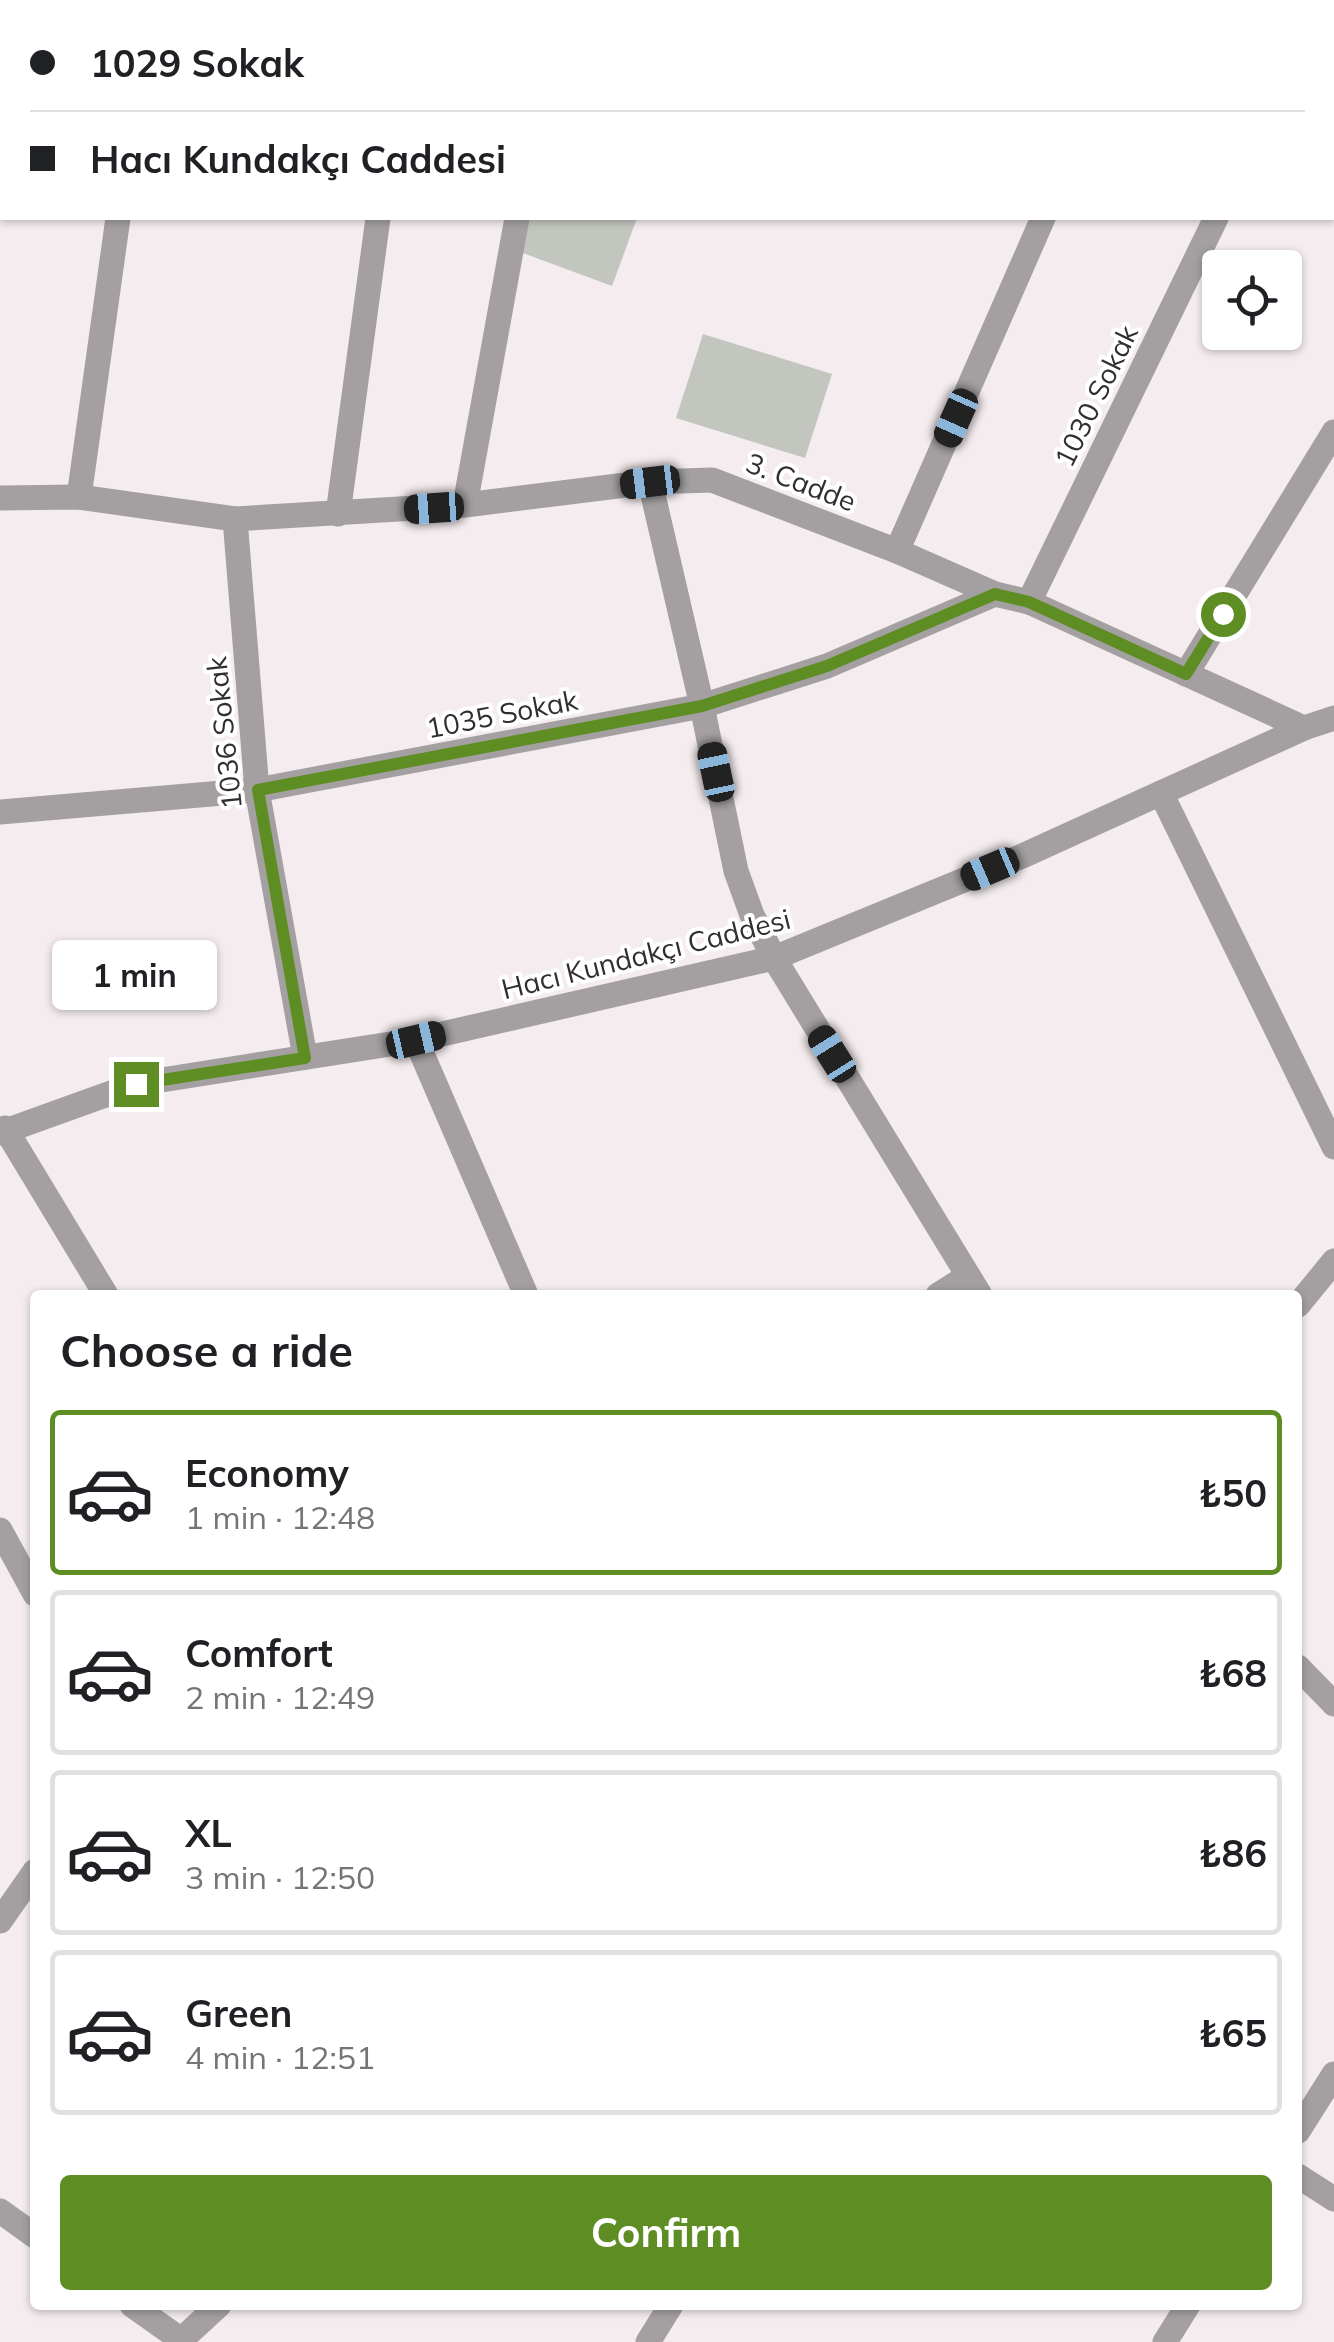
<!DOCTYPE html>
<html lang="en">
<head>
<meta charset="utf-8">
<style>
	:root { --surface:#fff; --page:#f2f2f2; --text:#202124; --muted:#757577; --line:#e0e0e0; --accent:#5e8e23 }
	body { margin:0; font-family:Mulish,sans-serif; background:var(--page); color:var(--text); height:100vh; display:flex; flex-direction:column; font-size:38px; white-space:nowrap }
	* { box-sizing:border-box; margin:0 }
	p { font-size:32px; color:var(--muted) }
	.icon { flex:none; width:55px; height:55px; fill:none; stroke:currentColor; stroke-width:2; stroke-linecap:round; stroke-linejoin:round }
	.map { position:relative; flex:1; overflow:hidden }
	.sheet { position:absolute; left:30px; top:1290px; width:1272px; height:1020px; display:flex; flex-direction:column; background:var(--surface); border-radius:10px; box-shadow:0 2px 8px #0004 }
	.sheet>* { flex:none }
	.banner { position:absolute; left:0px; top:0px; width:1335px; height:220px; box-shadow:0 2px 8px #0004; display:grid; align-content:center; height:220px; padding:0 30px; background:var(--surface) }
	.fabs { position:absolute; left:1202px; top:250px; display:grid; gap:20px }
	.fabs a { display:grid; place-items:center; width:100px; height:100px; border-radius:10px; background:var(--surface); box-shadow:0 2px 8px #0004; font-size:50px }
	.end { position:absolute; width:45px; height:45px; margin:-22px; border:12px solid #5e8e23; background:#fff; box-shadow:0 0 0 5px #fff }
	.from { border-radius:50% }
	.bubble { position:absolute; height:70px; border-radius:10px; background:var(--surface); box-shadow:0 2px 8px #0004; font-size:32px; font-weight:700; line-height:70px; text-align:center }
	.car { position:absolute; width:30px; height:60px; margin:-30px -15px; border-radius:12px; box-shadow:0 0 8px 2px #0007; background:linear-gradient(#222 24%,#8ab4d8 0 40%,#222 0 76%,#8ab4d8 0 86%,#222 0) }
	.banner b { display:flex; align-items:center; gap:35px; height:95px; font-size:38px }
	.banner b+b { border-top:2px solid var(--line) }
	.banner i { width:25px; height:25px; background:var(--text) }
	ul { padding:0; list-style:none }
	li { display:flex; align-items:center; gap:30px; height:165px; margin:0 20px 15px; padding:0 10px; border:5px solid var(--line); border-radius:10px }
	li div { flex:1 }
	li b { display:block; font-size:38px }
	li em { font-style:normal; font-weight:700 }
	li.selected { border-color:var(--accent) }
	li>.icon { width:90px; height:90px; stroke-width:1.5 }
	h2 { padding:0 30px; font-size:45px; line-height:120px }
	.primary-button { display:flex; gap:20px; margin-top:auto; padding:20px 30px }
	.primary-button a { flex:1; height:115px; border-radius:10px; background:var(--accent); color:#fff; font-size:40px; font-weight:700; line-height:115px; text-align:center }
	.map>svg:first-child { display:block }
	.building { fill:#c2c6bf }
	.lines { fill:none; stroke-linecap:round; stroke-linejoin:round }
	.minor { stroke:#a4a0a1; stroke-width:25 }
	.tertiary { stroke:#a4a0a1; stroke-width:25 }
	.route { stroke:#5e8e23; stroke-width:12 }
	.labels { text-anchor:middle; stroke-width:8; stroke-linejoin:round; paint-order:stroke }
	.street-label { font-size:28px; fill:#312e2f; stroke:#fff }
</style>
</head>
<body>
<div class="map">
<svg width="1334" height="2342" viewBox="0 0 1334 2342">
	<rect width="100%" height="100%" fill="#f4ecee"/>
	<g class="building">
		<polygon points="524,218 637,218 612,286 512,249"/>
		<polygon points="703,334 832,374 805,458 676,418"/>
	</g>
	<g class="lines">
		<g class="minor">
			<polyline points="285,0 286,2"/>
			<polyline points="556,2 556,0"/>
			<polyline points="1137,2 1138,0"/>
			<polyline points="650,482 702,706 736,871 752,915 774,958 980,1295"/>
			<polyline points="79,497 118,218"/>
			<polyline points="0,498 79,497 235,519 465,505 650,482 712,480 897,551 995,594 1029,602 1304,728"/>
			<polyline points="465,505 517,218"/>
			<polyline points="338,514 378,218"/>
			<polyline points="235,519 257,790 305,1057"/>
			<polyline points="897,551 1043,218"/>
			<polyline points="1029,602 1216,218"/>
			<polyline points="1186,674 1334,432"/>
			<polyline points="1161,793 1334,1147"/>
			<polyline points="0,812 257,790 702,706 827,666 995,594"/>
			<polyline points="416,1040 526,1295"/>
			<polyline points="5,1128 106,1295"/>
			<polyline points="938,1295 968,1276"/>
			<polyline points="1298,1305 1334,1261"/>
			<polyline points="0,1530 35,1594"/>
			<polyline points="1298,1667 1334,1704"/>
			<polyline points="0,1921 35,1871"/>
			<polyline points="1298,2176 1334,2199"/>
			<polyline points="0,2211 35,2236"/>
			<polyline points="132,2305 184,2342"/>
			<polyline points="648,2342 671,2305"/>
		</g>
		<g class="tertiary">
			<polyline points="1318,0 1331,2"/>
			<polyline points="387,2 413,0"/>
			<polyline points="0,8 2,8"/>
			<polyline points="0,1133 136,1084 416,1040 774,958 1020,857 1304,728 1334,718"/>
			<polyline points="1298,2131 1334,2074"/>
			<polyline points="179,2342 219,2305"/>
			<polyline points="1165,2342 1188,2305"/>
		</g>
	</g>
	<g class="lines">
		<polyline class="route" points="136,1084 305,1058 258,790 702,706 827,666 995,594 1029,602 1186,674 1223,614"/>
	</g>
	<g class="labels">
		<g class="street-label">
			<text transform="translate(1096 396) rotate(-64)" y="10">1030 Sokak</text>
			<text transform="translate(801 482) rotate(21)" y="10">3. Cadde</text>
			<text transform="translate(502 714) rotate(-11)" y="10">1035 Sokak</text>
			<text transform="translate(224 733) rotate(-96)" y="10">1036 Sokak</text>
			<text transform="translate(646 954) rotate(-14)" y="10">Hacı Kundakçı Caddesi</text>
		</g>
	</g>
</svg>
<div class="fabs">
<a><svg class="icon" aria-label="locate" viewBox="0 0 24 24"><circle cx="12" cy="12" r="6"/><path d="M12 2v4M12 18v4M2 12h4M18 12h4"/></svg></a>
</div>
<i class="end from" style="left:1223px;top:614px"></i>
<i class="end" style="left:136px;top:1084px"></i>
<div class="bubble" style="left:52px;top:940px;width:165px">1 min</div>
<i class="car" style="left:956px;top:418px;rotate:204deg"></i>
<i class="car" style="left:650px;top:482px;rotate:263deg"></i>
<i class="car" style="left:434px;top:508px;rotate:266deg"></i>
<i class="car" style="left:716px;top:772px;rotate:348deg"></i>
<i class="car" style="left:990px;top:869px;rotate:247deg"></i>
<i class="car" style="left:416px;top:1040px;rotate:77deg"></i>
<i class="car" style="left:832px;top:1054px;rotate:328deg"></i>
<div class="banner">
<b><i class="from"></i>1029 Sokak</b>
<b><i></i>Hacı Kundakçı Caddesi</b>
</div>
<section class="sheet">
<h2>Choose a ride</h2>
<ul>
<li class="selected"><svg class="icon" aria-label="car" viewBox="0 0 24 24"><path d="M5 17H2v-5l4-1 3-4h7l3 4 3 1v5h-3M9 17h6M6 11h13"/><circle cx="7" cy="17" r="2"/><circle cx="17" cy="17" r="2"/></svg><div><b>Economy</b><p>1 min · 12:48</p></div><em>₺50</em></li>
<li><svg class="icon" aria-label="car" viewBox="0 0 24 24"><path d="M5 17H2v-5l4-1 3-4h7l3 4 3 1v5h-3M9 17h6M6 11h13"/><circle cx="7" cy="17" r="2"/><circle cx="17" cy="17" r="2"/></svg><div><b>Comfort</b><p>2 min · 12:49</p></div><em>₺68</em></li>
<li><svg class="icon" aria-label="car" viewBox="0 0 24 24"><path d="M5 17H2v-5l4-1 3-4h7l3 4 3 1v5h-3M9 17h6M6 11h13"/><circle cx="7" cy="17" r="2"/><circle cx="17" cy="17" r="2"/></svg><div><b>XL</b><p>3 min · 12:50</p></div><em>₺86</em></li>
<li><svg class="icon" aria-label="car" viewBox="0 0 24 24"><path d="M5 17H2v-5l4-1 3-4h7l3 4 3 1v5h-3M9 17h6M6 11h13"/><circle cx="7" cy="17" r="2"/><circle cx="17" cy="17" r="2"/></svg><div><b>Green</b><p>4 min · 12:51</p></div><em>₺65</em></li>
</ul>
<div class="primary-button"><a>Confirm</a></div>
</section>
</div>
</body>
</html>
